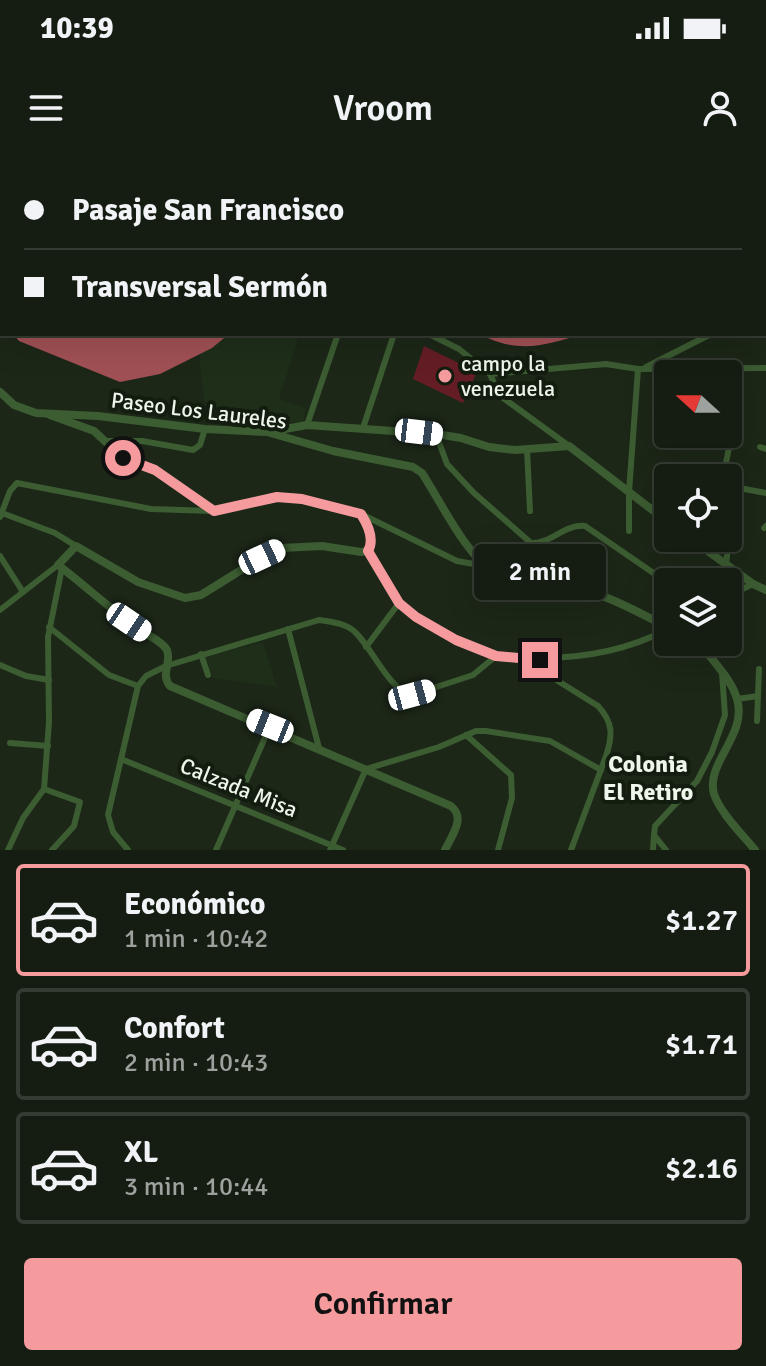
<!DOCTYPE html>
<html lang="es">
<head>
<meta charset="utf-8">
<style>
	:root { --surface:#151d12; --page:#222a20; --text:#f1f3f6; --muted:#9da29f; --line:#343b32; --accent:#f59b9e }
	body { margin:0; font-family:Signika,sans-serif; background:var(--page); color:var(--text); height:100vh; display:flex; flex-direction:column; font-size:30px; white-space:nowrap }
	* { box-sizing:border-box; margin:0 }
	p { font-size:26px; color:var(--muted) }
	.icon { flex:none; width:44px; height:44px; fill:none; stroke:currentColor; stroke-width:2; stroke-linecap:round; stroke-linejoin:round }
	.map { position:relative; height:690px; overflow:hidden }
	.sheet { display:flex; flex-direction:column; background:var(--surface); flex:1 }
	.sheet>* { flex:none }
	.top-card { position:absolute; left:0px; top:0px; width:766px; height:176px; box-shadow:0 8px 32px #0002,0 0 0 2px var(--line); display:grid; align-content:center; height:176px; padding:0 24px; background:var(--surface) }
	.needle { width:52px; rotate:291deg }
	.tools { position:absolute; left:654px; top:200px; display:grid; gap:16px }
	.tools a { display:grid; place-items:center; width:88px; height:88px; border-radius:8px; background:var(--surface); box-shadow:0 8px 32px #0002,0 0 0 2px var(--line); font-size:40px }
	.end { position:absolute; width:36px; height:36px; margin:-18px; border:10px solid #f59b9e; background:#111; box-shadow:0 0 0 4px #111 }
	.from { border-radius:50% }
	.bubble { position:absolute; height:56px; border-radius:8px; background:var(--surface); box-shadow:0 8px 32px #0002,0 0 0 2px var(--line); font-size:26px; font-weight:600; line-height:56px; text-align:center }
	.car { position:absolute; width:24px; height:48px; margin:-24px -12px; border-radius:10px; box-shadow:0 0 6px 2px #0007; background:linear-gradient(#fff 24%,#345 0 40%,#fff 0 76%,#345 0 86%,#fff 0) }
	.top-card b { display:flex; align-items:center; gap:28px; height:76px; font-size:30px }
	.top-card b+b { border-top:2px solid var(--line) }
	.top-card i { width:20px; height:20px; background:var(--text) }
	ul { padding:14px 0 0; list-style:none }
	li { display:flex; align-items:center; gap:24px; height:112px; margin:0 16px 12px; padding:0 8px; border:4px solid var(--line); border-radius:8px }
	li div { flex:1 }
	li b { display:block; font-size:30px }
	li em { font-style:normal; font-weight:600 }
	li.on { border-color:var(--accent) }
	li>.icon { width:72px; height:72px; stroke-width:1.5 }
	.cta { display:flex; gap:16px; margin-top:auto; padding:16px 24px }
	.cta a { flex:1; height:92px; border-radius:8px; background:var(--accent); color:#111; font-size:32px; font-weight:600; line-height:92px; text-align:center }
	.status { display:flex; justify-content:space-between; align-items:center; height:56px; padding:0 40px; background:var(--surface); direction:ltr }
	.status svg { height:22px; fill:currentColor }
	header { display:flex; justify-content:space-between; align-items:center; height:104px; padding:0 24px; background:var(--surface); font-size:36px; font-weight:600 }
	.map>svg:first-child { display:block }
	.built { fill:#1e2e19 }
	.park { fill:#641d25 }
	.water { fill:#a05054 }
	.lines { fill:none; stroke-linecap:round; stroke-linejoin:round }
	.minor { stroke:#3c5c32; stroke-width:6 }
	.tertiary { stroke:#3c5c32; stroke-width:8 }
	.route { stroke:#f59b9e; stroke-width:10 }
	.poi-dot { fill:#f59b9e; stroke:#121d0f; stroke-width:3 }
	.labels { text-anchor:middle; stroke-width:8; stroke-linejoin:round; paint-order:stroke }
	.poi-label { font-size:22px; fill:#eef5eb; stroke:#121d0f; text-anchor:start }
	.street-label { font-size:22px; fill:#eef5eb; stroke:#121d0f }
	.neighbourhood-label { font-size:24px; font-weight:bold; fill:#eef5eb; stroke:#121d0f }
</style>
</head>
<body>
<div class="status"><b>10:39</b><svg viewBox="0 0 49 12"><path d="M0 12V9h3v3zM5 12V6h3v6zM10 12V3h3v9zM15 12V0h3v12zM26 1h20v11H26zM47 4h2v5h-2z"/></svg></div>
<header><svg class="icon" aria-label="menu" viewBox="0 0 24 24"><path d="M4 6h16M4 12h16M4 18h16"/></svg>Vroom<svg class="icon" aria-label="person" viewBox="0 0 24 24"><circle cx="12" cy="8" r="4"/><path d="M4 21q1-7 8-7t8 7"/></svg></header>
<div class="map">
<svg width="766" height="690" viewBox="0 0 766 690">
	<rect width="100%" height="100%" fill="#1c2718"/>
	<g class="built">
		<polygon points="229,174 299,174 279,239 306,248 303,262 286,262 265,267 207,264 199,194"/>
		<polygon points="263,482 277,527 213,518 205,496"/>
	</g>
	<polygon class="park" points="424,186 477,212 463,243 413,219"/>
	<g class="water">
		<polygon points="13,174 142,174 157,178 171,174 229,174 212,188 160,214 120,222 19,181"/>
		<path d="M480 174H582C545 186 516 194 480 174Z"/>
	</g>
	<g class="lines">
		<g class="minor">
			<polyline points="509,0 509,2"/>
			<polyline points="91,2 93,0"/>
			<polyline points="167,2 167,0"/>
			<polyline points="239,2 240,0"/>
			<polyline points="260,2 261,0"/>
			<polyline points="764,156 766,155"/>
			<polyline points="429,174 459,189 490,214 499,235 569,286"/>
			<polyline points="646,207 711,174"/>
			<polyline points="490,214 606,204 638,209 766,208"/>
			<polyline points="307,265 338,174"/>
			<polyline points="363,268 394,174"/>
			<path d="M436 274 447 304 474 333 531 383C551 384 564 364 585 366L668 423"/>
			<polyline points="106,281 142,281 193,290 200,285 205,269"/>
			<polyline points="760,287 766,289"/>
			<polyline points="527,289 530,351"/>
			<polyline points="723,318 736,252"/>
			<polyline points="728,326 766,333"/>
			<polyline points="2,353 55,373 76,386"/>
			<polyline points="361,354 457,401 485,406"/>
			<polyline points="0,357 10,331 17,323 151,349 212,351"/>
			<polyline points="764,368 766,366"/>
			<polyline points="629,371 629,332 638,209"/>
			<path d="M368 391C378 408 387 431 401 445 426 470 464 483 496 496"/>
			<polyline points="0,396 23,432"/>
			<polyline points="726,405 732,351"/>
			<polyline points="728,436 753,424"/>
			<polyline points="0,450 58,405"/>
			<polyline points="49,467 109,515 138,526"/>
			<polyline points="288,469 319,588"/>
			<polyline points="366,487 399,443"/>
			<polyline points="201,494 208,515"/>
			<path d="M526 501 598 546C613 562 613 575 606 596L571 690"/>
			<polyline points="0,505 26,516 49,520"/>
			<polyline points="737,539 758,536"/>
			<polyline points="757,561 759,509"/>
			<polyline points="466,575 511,615 512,638 498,690"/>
			<polyline points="10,583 48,586"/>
			<polyline points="121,599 343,690"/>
			<polyline points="44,629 80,642 74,666 52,690"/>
			<polyline points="8,690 23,658 44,629 49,562 48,477 62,408"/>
			<path d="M128 690 113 672 108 655 138 526 146 516 166 506 319 460C331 462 346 463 355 472 373 489 388 529 412 535L473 515 496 496C555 502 615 497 668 469"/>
			<polyline points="216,690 270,566"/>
			<polyline points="330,690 366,609 439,587 476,571 486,571 550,581 601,610"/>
			<polyline points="653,690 654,675"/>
			<polyline points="666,690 654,675 655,666 697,621 712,592 725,555 722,513"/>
		</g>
		<g class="tertiary">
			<path d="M0 232 14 245 36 253 98 256 205 269 267 272 333 291 413 307 422 313C442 344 464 391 493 413 517 432 555 423 583 430 612 437 641 454 668 467"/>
			<path d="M50 255 94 271 123 298 155 310 214 351 264 339 291 337 361 354C368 365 375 379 368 391L361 392 322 386 281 388 262 397 201 435 185 438 138 422 76 386 58 405C86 426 113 452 142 471 149 476 163 482 167 490 172 503 160 514 170 526L451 646C466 658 452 675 445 690"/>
			<polyline points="268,272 307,265 436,274 461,278 489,287 515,290 569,286 668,362"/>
			<polyline points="690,378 753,424 766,430"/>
			<path d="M695 482 703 487C714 503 732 520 737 539 748 575 705 603 714 634 721 654 742 674 755 690"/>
		</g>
	</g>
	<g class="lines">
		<path class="route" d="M123 298 155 310 214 351 277 337 302 339 361 354C368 365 375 379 368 391L399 443 416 457 456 480 496 496 540 500"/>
	</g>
	<circle class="poi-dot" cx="445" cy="216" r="8"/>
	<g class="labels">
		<g class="poi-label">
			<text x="461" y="211">campo la<tspan x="461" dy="25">venezuela</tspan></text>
		</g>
		<g class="street-label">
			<text transform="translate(199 250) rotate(7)" y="8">Paseo Los Laureles</text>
			<text transform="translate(239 627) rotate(22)" y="8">Calzada Misa</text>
		</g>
		<g class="neighbourhood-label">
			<text x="648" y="612">Colonia<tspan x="648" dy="28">El Retiro</tspan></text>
		</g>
	</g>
</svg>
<div class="tools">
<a><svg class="needle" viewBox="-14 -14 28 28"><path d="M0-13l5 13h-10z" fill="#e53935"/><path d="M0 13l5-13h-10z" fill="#9da29f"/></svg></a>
<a><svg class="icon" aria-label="locate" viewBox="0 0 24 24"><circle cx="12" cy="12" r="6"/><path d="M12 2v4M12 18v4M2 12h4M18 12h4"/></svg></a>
<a><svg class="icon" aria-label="layers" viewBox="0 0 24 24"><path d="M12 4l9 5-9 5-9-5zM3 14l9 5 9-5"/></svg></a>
</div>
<i class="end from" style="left:123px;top:298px"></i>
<i class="end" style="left:540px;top:500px"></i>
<div class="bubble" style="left:474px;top:384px;width:132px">2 min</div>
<i class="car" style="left:419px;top:272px;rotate:97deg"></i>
<i class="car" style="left:262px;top:397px;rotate:65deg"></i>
<i class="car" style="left:129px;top:462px;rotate:124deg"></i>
<i class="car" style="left:412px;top:535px;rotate:75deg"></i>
<i class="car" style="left:270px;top:566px;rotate:292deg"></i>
<div class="top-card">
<b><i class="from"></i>Pasaje San Francisco</b>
<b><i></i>Transversal Sermón</b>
</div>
</div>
<section class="sheet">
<ul>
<li class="on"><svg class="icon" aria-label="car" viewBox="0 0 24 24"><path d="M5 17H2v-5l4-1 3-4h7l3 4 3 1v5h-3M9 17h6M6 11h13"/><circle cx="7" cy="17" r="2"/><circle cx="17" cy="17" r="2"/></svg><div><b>Económico</b><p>1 min · 10:42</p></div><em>$1.27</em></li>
<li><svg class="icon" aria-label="car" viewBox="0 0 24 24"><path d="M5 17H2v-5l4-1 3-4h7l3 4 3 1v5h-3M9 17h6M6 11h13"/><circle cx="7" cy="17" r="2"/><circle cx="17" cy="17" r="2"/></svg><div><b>Confort</b><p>2 min · 10:43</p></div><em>$1.71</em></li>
<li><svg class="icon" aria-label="car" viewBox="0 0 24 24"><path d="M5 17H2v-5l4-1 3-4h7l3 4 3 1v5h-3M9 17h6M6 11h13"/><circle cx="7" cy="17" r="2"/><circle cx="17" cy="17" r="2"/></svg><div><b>XL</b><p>3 min · 10:44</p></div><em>$2.16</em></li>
</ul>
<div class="cta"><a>Confirmar</a></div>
</section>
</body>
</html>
